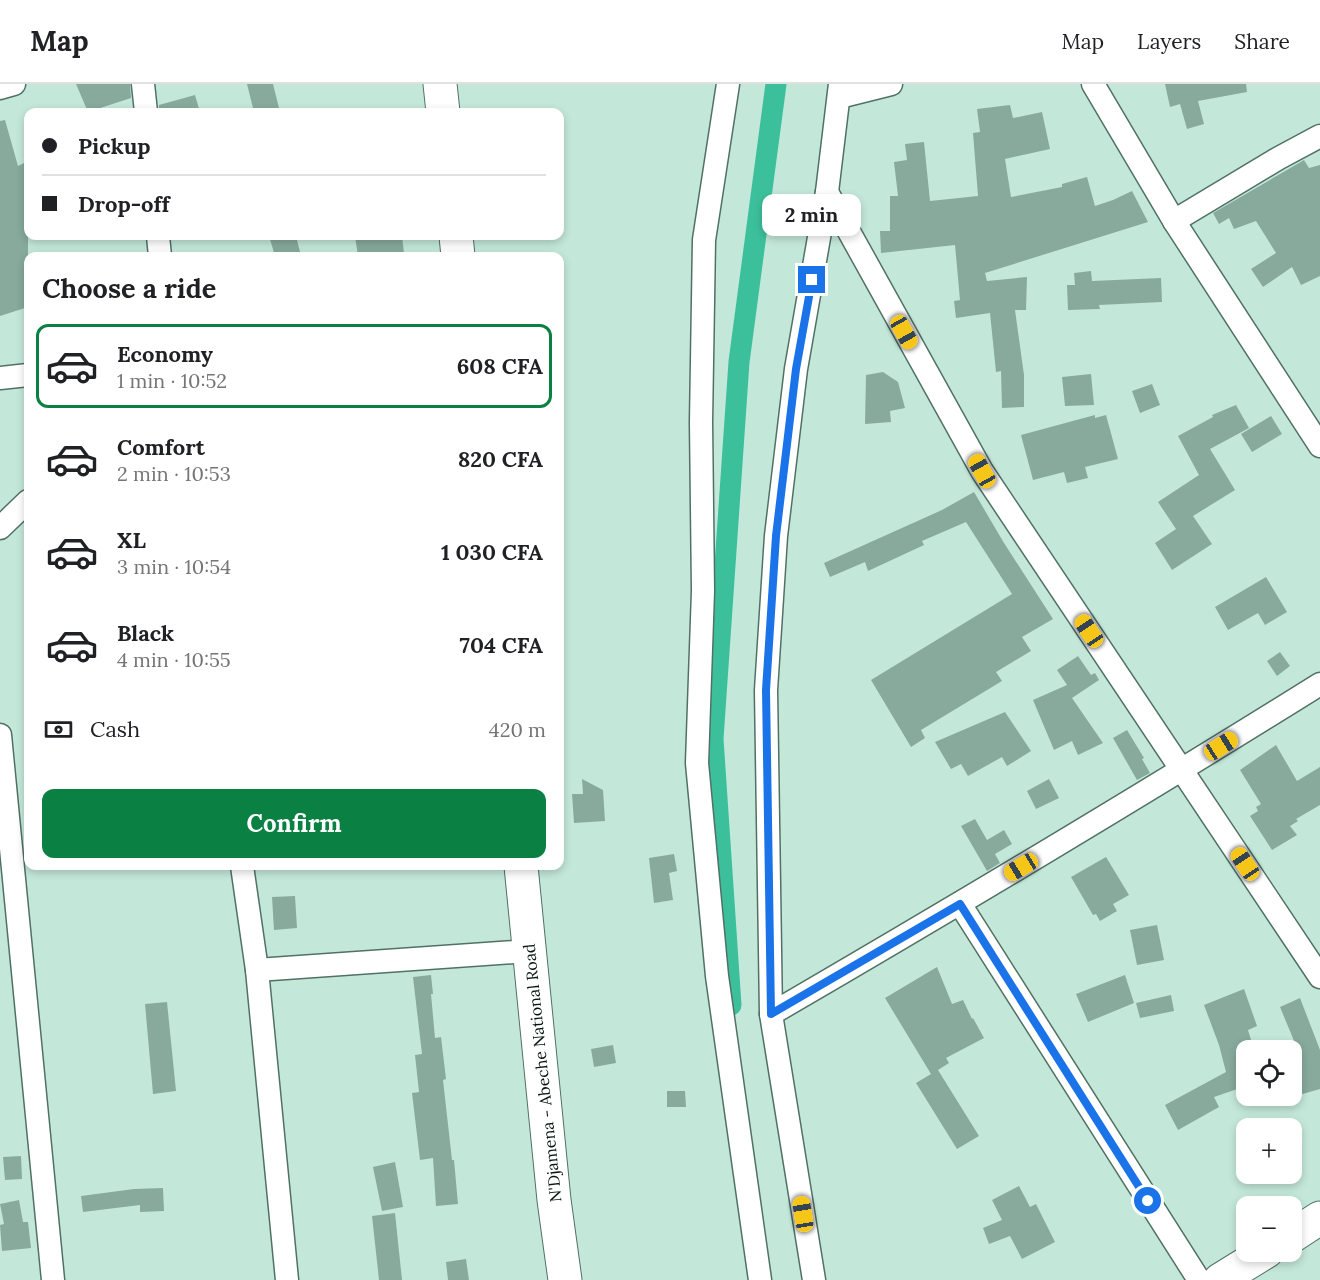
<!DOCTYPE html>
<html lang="en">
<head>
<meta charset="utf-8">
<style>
	:root { --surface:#fff; --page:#f2f2f2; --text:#202124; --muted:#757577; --line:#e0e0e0; --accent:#0b8043 }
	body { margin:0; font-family:Lora,serif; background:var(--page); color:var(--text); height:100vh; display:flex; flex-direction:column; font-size:22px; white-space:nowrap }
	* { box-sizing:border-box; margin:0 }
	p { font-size:20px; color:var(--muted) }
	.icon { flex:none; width:33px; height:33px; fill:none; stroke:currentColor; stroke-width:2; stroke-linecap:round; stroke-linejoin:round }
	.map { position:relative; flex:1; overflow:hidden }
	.drawer { position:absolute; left:24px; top:168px; width:540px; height:618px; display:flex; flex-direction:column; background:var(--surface); border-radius:12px; box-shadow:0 3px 9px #0003 }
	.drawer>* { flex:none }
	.hud { position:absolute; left:24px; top:24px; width:540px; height:132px; border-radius:12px; box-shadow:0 3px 9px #0003; display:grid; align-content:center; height:132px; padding:0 18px; background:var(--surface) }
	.fabs { position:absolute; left:1236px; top:956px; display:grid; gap:12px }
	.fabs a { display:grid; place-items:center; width:66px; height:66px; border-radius:12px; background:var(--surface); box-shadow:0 3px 9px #0003; font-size:30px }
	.end { position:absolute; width:27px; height:27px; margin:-14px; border:8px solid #1a73e8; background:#fff; box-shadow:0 0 0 3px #fff }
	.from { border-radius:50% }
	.bubble { position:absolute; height:42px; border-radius:12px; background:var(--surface); box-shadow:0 3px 9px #0003; font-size:20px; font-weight:700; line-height:42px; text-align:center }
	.car { position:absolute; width:18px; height:36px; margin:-18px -9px; border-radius:8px; box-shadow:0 0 4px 2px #0007; background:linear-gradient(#f5c518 24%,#345 0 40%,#f5c518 0 76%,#345 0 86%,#f5c518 0) }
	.hud b { display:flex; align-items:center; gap:21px; height:57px; font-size:22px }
	.hud b+b { border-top:2px solid var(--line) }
	.hud i { width:15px; height:15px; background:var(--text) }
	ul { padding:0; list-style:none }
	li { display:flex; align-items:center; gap:18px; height:84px; margin:0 12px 9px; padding:0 6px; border:3px solid transparent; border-radius:12px }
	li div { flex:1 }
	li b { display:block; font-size:22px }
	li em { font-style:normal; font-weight:700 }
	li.active { border-color:var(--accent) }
	li>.icon { width:54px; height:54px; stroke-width:1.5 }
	h2 { padding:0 18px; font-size:27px; line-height:72px }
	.pay { display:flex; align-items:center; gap:15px; height:66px; padding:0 18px; font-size:22px }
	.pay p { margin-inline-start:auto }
	.action { display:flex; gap:12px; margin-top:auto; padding:12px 18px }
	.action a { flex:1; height:69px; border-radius:12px; background:var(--accent); color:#fff; font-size:24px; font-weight:700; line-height:69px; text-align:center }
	header { display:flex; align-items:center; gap:36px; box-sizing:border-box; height:84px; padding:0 30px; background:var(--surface); border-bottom:2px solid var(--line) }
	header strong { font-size:28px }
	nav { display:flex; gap:33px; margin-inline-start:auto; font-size:21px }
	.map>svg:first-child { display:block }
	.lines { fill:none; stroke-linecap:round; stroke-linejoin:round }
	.canal { stroke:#3cc09b; stroke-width:21 }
	.building { fill:#87aa9d }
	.minor-casing { stroke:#517166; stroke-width:25 }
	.secondary-casing { stroke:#517166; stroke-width:35 }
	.trunk-casing { stroke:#517166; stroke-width:35 }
	.minor { stroke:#fff; stroke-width:22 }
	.secondary { stroke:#fff; stroke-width:33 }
	.trunk { stroke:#fff; stroke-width:33 }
	.route { stroke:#1a73e8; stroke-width:8 }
	.labels { text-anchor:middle; stroke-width:4.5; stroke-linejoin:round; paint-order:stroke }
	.street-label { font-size:16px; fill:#071510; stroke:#fff }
</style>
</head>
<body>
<header>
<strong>Map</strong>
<nav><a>Map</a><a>Layers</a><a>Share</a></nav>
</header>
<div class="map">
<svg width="1320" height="1196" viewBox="0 0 1320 1196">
	<rect width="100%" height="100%" fill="#c3e8da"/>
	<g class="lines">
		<polyline class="canal" points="731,921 713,655 739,278 776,0"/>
	</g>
	<g class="building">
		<polygon points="76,0 130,0 131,14 88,28"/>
		<polygon points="247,0 273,0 280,28 254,28"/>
		<polygon points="1165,0 1246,0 1247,8 1198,17 1204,40 1187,45 1180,20 1170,23"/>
		<polygon points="195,11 200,28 159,28 159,21"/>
		<polygon points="1010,21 1013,34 1042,28 1050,65 1005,75 1011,113 1062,103 1062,100 1087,93 1095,122 1113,116 1132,107 1148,138 985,189 987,197 1027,193 1026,226 1015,226 1024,291 1024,323 1002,324 1001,287 996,288 990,229 956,234 954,217 960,216 955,161 881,169 880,147 890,147 890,112 898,112 894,78 907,76 905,60 924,58 930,117 978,112 973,49 980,48 977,25"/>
		<polygon points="5,36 18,82 28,77 28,223 0,232 0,37"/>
		<polygon points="1304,76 1309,84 1320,81 1320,192 1301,201 1292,183 1263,203 1251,185 1276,169 1256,137 1234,145 1229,134 1219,140 1213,129"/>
		<polygon points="269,152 296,152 301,172 275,172"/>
		<polygon points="355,152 402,152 404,169 377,172 358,172"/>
		<polygon points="1091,187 1092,197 1161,194 1162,218 1099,221 1100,225 1068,226 1067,201 1075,201 1074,189"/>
		<polygon points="883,288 898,298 905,324 890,327 891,338 865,340 866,291"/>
		<polygon points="1091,290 1094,321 1065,322 1062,293"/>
		<polygon points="1152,300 1160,321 1140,329 1132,307"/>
		<polygon points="1236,321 1249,344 1210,365 1235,406 1193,432 1212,460 1172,486 1155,459 1176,445 1158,418 1199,391 1178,352 1213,333 1212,331"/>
		<polygon points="1095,331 1095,334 1106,331 1118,375 1085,383 1088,394 1067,399 1064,388 1033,396 1021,351"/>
		<polygon points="1271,332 1282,350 1252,368 1241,350"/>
		<polygon points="974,408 1004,459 1053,535 1022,553 1031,567 996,588 1002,597 921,646 925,654 911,663 871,596 1012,510 966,438 922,457 924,461 868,487 865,478 830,493 824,479 942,426"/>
		<polygon points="1266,493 1287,528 1265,541 1258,529 1228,546 1215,523"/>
		<polygon points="1280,568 1290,582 1277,592 1267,577"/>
		<polygon points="1078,572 1091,591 1095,589 1099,596 1072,614 1103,659 1078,671 1072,657 1054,666 1033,616 1067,601 1057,586"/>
		<polygon points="1005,628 1031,667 1007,682 1002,673 968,692 961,680 951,685 935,658"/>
		<polygon points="1127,646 1144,674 1142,675 1150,689 1137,696 1113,654"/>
		<polygon points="1276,661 1297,697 1320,683 1320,721 1296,735 1298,737 1290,742 1297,751 1272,766 1250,732 1258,727 1256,723 1261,720 1240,686"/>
		<polygon points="582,695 603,706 605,737 574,739 572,710 583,710"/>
		<polygon points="1049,695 1059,714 1036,725 1027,707"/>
		<polygon points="975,735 987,756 1004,746 1012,760 995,770 1000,779 987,787 961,742"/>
		<polygon points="674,770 677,787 669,789 673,816 654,819 649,774"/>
		<polygon points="1106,773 1129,811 1113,820 1117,827 1100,837 1096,830 1093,831 1071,793"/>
		<polygon points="295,812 297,844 274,846 272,813"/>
		<polygon points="1157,841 1164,876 1137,881 1130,846"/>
		<polygon points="937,883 952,920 963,916 972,935 973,934 984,954 946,974 949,979 938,986 979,1052 957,1065 916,999 931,990 885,914"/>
		<polygon points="431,891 433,910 431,910 435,954 441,953 446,995 443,996 452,1076 454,1076 458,1120 436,1122 433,1074 420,1076 412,1009 419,1008 415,971 422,970 413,893"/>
		<polygon points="1125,891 1134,919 1088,938 1076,910"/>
		<polygon points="1244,905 1257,942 1248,946 1254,966 1246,966 1246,1002 1214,1013 1219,1023 1178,1046 1165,1021 1226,988 1219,961 1204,921"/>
		<polygon points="1171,911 1174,927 1140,934 1136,919"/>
		<polygon points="1300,914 1320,966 1320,1005 1292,1013 1292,966 1297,964 1280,923"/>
		<polygon points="167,918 176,1007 153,1010 145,920"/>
		<polygon points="613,961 616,979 594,983 591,965"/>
		<polygon points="667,1007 685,1007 686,1023 667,1023"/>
		<polygon points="21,1072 22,1095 5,1096 3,1073"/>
		<polygon points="395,1078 403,1123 382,1127 373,1083"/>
		<polygon points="1019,1102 1030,1123 1036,1120 1055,1158 1022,1175 1010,1152 989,1160 983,1144 1002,1136 992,1116"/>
		<polygon points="163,1104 164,1127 140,1128 140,1121 83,1128 81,1112 134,1105"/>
		<polygon points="19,1116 23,1138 28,1138 31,1164 2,1167 0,1141 4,1140 0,1120"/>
		<polygon points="395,1129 402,1196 379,1196 372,1132"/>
		<polygon points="466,1175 469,1196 448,1196 446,1178"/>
	</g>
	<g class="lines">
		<defs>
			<g id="minor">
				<polyline points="143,0 146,28"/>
				<polyline points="728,0 704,156 701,338 703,507 697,679 717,892 760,1196"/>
				<polyline points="1093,0 1174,137 1320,362"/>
				<polyline points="0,4 14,0"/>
				<polyline points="839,13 891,0"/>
				<polyline points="827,108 982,387 1320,893"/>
				<polyline points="1174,137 1279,74 1320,52"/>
				<polyline points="158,152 160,172"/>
				<polyline points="0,294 28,291"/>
				<polyline points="0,444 28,417"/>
				<polyline points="0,651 53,1196"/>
				<polyline points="242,782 257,886 287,1196"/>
				<polyline points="960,820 1199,1196"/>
				<polyline points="257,886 529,867"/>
				<path d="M771 930C955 823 1139 713 1320 600"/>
				<polyline points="814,1196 771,930 766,606 776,452 796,285 827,108 840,0"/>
			</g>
			<g id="secondary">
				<polyline points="1292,1152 1320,1134"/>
				<polyline points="1220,1196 1267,1167"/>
			</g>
			<g id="trunk">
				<polyline points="440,0 443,28"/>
				<polyline points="456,152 458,172"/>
				<polyline points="521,782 554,1116 565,1196"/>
			</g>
		</defs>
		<use href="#minor" class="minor-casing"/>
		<use href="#secondary" class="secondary-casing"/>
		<use href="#trunk" class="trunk-casing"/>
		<use href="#minor" class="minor"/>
		<use href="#secondary" class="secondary"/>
		<use href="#trunk" class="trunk"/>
	</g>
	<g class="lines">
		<polyline class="route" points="812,196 796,285 776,452 766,606 771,930 960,820 1148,1117"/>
	</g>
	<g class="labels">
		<g class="street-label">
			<text transform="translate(542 989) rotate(-96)" y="6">N'Djamena - Abeche National Road</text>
		</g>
	</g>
</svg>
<div class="fabs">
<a><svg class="icon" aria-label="locate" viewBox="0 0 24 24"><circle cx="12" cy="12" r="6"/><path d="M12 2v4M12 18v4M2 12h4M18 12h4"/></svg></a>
<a>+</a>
<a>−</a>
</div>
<i class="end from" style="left:1148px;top:1117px"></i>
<i class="end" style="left:812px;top:196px"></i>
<div class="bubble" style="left:762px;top:110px;width:99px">2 min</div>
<i class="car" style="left:904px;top:248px;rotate:151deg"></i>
<i class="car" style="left:982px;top:387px;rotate:331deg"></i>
<i class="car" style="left:1089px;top:547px;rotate:326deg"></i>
<i class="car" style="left:1221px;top:662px;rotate:58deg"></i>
<i class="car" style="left:1245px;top:780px;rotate:326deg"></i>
<i class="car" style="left:1021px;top:783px;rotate:239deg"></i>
<i class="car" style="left:803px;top:1130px;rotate:351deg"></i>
<div class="hud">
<b><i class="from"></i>Pickup</b>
<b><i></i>Drop-off</b>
</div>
<section class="drawer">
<h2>Choose a ride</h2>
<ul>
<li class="active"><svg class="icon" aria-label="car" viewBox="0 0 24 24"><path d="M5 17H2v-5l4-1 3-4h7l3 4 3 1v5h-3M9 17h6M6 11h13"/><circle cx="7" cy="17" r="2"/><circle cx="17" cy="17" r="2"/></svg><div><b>Economy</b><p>1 min · 10:52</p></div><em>608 CFA</em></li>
<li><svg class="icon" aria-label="car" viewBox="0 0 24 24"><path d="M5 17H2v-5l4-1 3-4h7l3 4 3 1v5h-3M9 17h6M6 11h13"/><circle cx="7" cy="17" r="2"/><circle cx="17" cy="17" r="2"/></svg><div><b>Comfort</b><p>2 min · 10:53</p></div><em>820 CFA</em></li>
<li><svg class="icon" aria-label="car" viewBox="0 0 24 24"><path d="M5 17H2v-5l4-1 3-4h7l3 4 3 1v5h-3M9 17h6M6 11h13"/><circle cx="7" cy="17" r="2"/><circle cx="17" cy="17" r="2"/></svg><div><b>XL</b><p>3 min · 10:54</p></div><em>1 030 CFA</em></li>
<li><svg class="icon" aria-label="car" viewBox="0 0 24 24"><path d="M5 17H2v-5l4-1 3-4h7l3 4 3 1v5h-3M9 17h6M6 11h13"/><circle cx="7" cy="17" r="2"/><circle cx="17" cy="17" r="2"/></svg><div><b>Black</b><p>4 min · 10:55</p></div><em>704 CFA</em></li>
</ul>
<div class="pay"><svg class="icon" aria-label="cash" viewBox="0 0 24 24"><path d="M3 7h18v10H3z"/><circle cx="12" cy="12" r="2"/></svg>Cash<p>420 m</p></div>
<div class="action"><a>Confirm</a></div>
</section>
</div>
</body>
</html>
